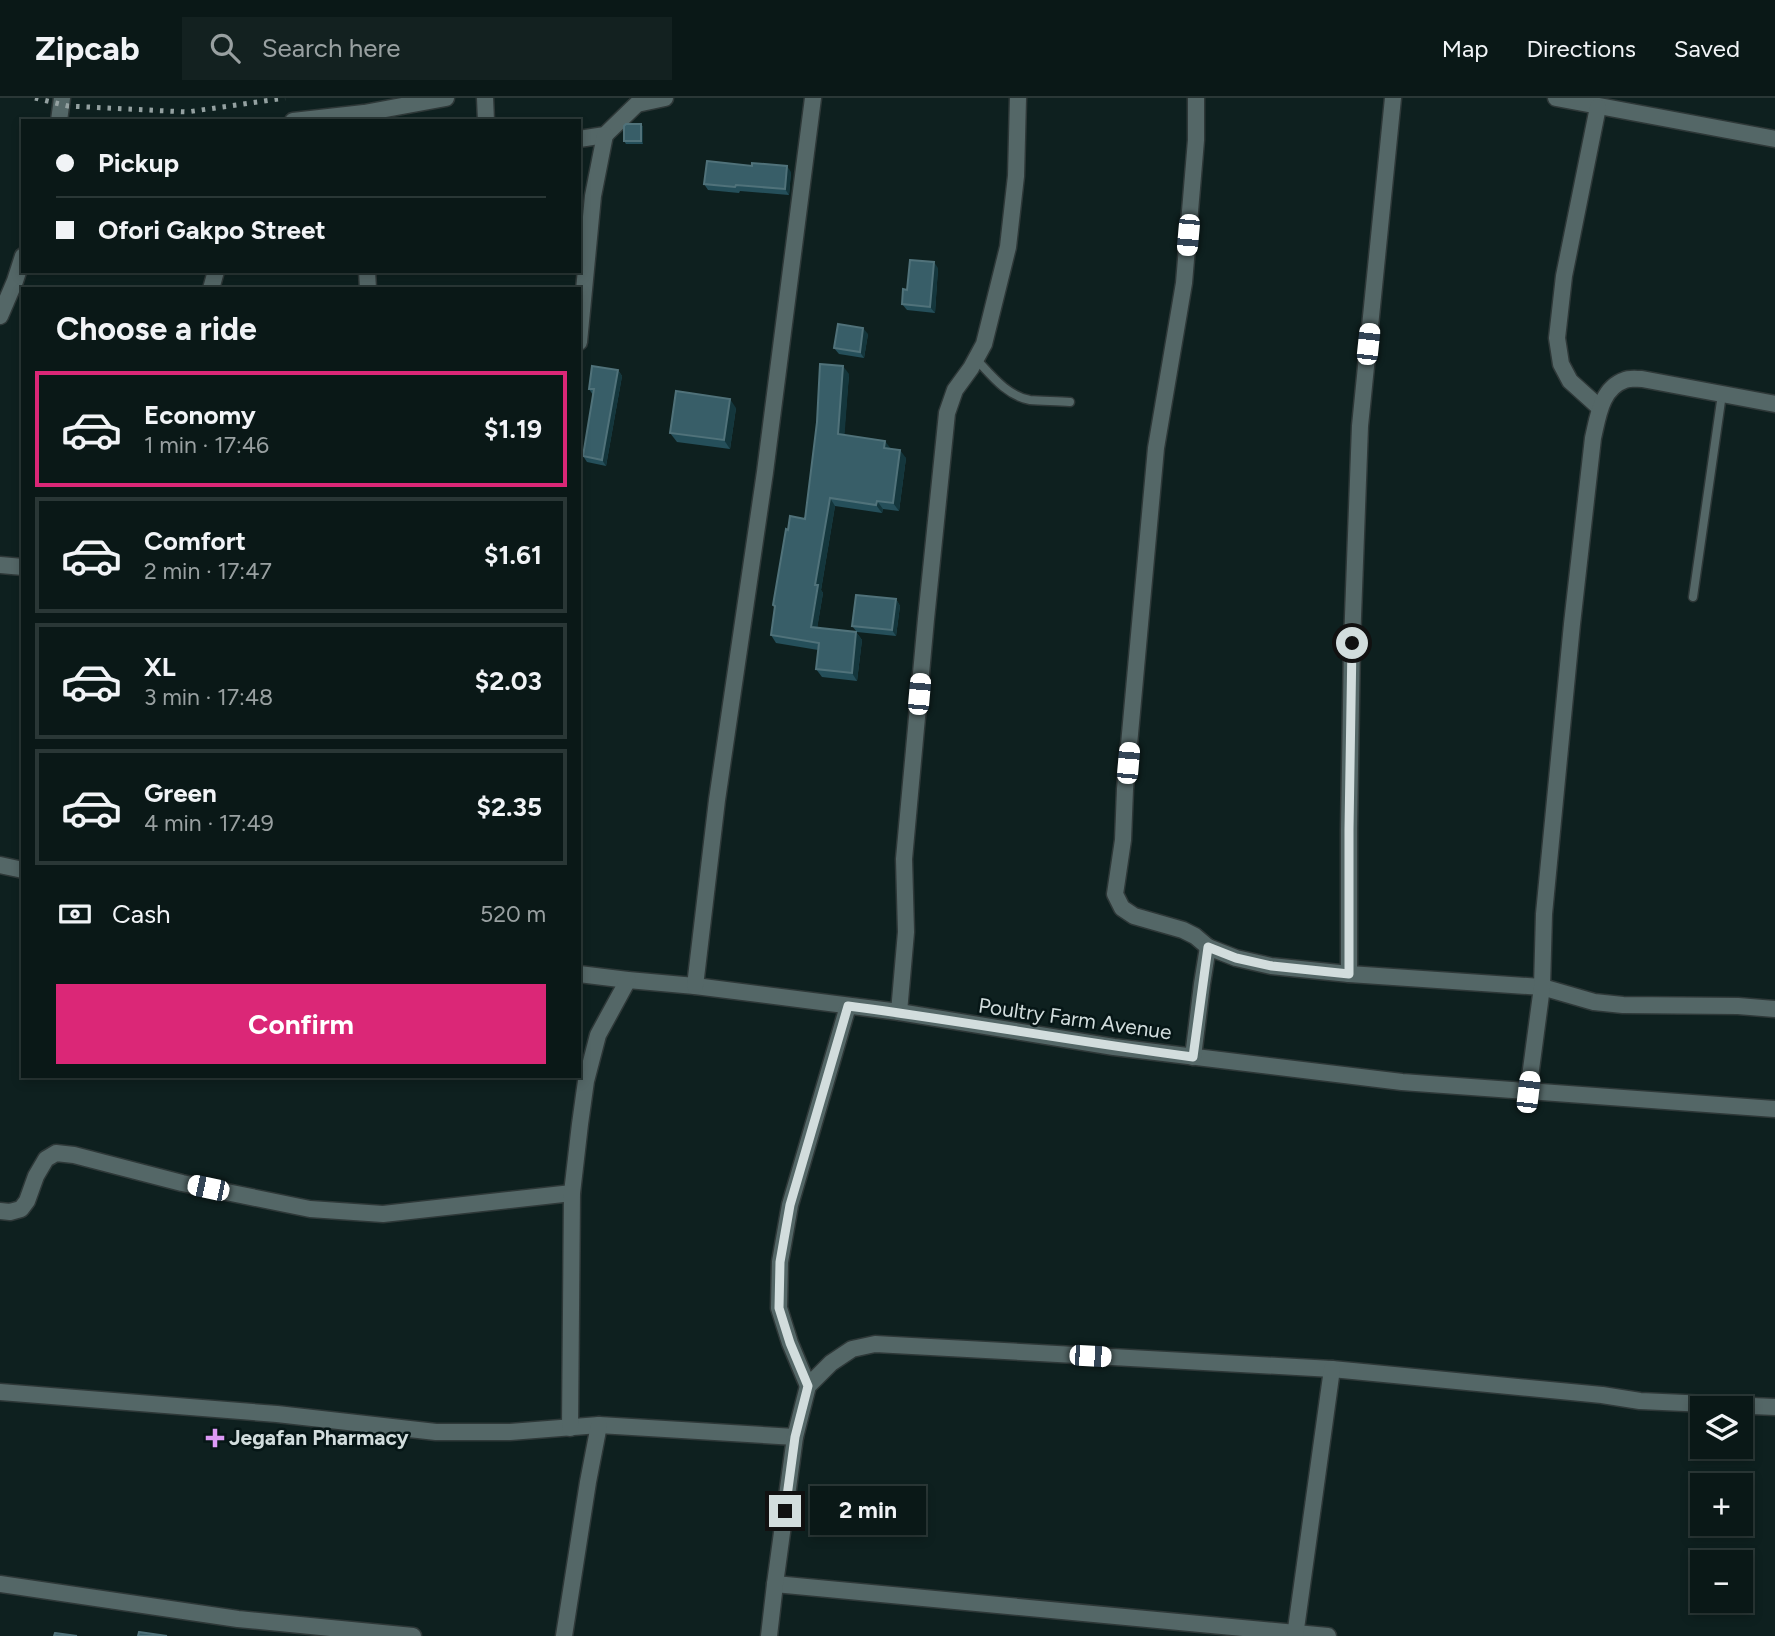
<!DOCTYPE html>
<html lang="en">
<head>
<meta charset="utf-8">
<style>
	:root { --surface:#0a1817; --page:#132120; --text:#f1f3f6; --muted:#99a0a1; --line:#2a3736; --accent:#db2777 }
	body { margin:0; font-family:Figtree,sans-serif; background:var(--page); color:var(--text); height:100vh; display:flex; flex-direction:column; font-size:26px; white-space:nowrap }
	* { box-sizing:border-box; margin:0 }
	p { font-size:23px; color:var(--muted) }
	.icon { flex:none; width:38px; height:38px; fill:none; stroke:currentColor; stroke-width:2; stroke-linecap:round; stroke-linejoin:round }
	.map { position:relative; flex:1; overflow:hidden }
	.sheet { position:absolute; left:21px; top:189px; width:560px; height:791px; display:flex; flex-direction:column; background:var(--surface); border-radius:0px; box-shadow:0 4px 10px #0003,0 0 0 2px var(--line) }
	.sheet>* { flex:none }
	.top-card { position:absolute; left:21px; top:21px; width:560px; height:154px; border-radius:0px; box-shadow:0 4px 10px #0003,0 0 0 2px var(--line); display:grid; align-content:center; height:154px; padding:0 35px; background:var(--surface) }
	.tools { position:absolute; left:1690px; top:1298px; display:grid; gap:14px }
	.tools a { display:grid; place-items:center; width:63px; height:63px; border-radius:0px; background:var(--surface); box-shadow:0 4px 10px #0003,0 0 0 2px var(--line); font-size:35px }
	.end { position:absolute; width:32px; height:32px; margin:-16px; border:9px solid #d2dddd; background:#111; box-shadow:0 0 0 4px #111 }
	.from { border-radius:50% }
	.bubble { position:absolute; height:49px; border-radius:0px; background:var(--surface); box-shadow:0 4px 10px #0003,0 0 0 2px var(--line); font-size:23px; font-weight:700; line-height:49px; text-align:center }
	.car { position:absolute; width:21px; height:42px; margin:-21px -10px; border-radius:9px; box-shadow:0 0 5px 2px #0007; background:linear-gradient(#fff 24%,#345 0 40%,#fff 0 76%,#345 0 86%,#fff 0) }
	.top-card b { display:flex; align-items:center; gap:24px; height:66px; font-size:26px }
	.top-card b+b { border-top:2px solid var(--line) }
	.top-card i { width:18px; height:18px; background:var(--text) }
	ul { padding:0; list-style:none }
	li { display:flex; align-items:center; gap:21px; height:116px; margin:0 14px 10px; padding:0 21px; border:4px solid var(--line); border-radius:0px }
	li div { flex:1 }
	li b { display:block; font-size:26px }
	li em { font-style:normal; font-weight:700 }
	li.on { border-color:var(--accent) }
	li>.icon { width:63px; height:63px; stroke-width:1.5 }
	h2 { padding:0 35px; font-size:32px; line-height:84px }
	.pay { display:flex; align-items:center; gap:18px; height:77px; padding:0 35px; font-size:26px }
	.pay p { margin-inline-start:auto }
	.action { display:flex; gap:14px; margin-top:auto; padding:14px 35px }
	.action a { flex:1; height:80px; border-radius:0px; background:var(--accent); color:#fff; font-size:28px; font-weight:700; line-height:80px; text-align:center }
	header { display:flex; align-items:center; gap:42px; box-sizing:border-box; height:98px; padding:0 35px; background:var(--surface); border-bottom:2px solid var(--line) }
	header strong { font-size:33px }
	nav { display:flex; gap:38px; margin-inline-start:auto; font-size:24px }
	.search { width:490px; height:63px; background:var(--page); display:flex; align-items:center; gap:18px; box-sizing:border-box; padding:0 24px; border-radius:0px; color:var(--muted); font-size:26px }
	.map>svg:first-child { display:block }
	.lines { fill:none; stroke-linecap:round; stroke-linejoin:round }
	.lane-casing { stroke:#2e3838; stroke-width:11 }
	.street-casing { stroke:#2e3838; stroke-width:19 }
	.lane { stroke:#546767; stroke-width:8 }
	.street { stroke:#546767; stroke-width:16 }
	.rail { stroke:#94a1a1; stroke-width:5; stroke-dasharray:3.5 7; stroke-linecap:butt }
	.wall { fill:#254f5a }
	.shaded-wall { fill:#14363c }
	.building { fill:#385e68; stroke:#50727a; stroke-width:2 }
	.route { stroke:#d2dddd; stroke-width:9 }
	.poi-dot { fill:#dc99f5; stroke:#061616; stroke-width:2.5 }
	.labels { text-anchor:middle; stroke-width:5; stroke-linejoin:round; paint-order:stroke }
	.street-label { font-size:21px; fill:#d2dddd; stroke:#061616 }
	.poi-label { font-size:21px; font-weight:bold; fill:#d2dddd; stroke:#061616; text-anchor:start }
</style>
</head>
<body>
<header>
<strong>Zipcab</strong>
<div class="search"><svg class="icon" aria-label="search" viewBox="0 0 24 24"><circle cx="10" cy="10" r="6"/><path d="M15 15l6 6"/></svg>Search here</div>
<nav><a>Map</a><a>Directions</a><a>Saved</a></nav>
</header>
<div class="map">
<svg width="1775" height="1538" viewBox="0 0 1775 1538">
	<rect width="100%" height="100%" fill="#0e201f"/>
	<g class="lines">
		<defs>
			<g id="lane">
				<path d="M976 261C991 277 1007 298 1030 302 1043 303 1057 303 1070 304"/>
				<polyline points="1693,499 1722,296"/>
			</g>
			<g id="street">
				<polyline points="485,0 486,23"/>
				<polyline points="1196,0 1196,42 1184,185 1156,350 1125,691 1123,742 1115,796 1122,810 1134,818 1183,832 1195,838 1208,849"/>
				<polyline points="1556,0 1775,41"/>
				<polyline points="1598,9 1564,178 1557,240 1561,266 1570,283 1600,310"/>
				<polyline points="59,23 62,0"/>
				<polyline points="293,23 364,15 446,0"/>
				<polyline points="579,41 605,37 637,6 665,0"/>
				<polyline points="367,173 368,191"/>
				<polyline points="211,191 216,173"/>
				<polyline points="0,218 15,183 23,158"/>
				<polyline points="579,244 593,98 605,37"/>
				<polyline points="0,467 23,469"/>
				<polyline points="0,767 23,772"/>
				<polyline points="579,876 628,882 695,888 899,914 1114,949 1402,984 1775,1011"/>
				<polyline points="1349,876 1349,731 1352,545 1360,328 1393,0"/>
				<polyline points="695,888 717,702 765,374 813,0"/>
				<polyline points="899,914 906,834 904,761 926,521 947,315 955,292 971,270 984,246 1008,149 1016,78 1018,0"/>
				<polyline points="1193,959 1202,886 1208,849 1236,860 1271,868 1349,876 1542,889 1594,904 1623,907 1738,908 1775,911"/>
				<path d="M1528 994 1542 889 1544 816 1572 526 1593 340C1598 319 1601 290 1625 282 1629 280 1636 281 1642 281L1775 306"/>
				<polyline points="0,1113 10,1114 21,1111 27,1103 36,1078 46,1061 56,1055 74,1057 182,1085 310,1111 383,1116 572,1095"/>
				<polyline points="808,1288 790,1245 779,1210 780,1164 790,1107 848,908"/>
				<polyline points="0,1294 277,1316 436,1334 510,1334 599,1327 795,1339 808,1288 831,1265 852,1251 875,1246 1332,1271 1602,1297 1640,1303 1775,1309"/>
				<polyline points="570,1330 572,1095 580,1026 586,983 598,937 628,882"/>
				<polyline points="0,1486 238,1521 413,1538"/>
				<polyline points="775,1486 1328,1538"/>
				<polyline points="564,1538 588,1384 599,1327"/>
				<polyline points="769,1538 775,1486 795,1339"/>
				<polyline points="1295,1538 1332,1271"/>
			</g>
		</defs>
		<use href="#lane" class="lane-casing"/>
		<use href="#street" class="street-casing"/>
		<use href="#lane" class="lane"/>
		<use href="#street" class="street"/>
		<polyline class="rail" points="35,0 68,8 187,14 285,0"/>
	</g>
	<g class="wall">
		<polygon points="641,26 643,29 643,46 626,46 624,43"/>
		<polygon points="791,74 789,97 740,93 739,95 708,92 704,86"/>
		<polygon points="938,170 935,215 907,212 902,206 907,192"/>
		<polygon points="868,236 864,260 839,256 834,250"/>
		<polygon points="618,272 622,278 606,368 587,364 583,358 593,297 589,291"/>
		<polygon points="849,276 844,337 891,351 906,360 899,413 883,411 882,415 835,408 821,492 823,495 817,530 856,534 862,542 857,583 822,579 816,571 818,552 776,545 771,537 775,510 773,507 788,432 805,421"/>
		<polygon points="736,310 730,351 677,344 670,335"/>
		<polygon points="896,501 900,508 896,538 857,534 852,528"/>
	</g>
	<g class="shaded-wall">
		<polygon points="641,26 643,29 643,46 641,43"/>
		<polygon points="579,55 582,59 579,107"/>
		<polygon points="787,68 791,74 789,97 785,91"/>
		<polygon points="934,164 938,170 935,215 930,209"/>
		<polygon points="863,230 868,236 864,260 860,254"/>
		<polygon points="843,268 849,276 844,344 838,336"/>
		<polygon points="618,272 622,278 606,368 602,362"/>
		<polygon points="730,301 736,310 730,351 724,342"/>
		<polygon points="885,343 891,351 884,350"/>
		<polygon points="900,352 906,360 899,413 893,405"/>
		<polygon points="830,400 835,408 821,492 823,495 816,537 811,529 815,487"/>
		<polygon points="877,403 883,411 882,415 876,407"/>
		<polygon points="896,501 900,508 896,538 892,532"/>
		<polygon points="856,534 862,542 857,583 852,575"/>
	</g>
	<g class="building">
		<polygon points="626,26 641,26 641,43 624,43 624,28"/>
		<polygon points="707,63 752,68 752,65 787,68 785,91 736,87 735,89 704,86"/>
		<polygon points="910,162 934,164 930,209 902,206 903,191 907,192"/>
		<polygon points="838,226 863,230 860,254 834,250"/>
		<polygon points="820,266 843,268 838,336 885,343 884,350 900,352 893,405 877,403 876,407 830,400 815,487 818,487 811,529 856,534 852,575 816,571 819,545 771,537 775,508 773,507 786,431 788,432 790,418 805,421 817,324"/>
		<polygon points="592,268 618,272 602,362 583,358 594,291 589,291"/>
		<polygon points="676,293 730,301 724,342 670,335"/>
		<polygon points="856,497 896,501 892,532 852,528"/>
		<polygon points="139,1534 167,1538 138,1538"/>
		<polygon points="55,1535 77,1538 54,1538"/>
	</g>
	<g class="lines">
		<path class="route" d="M785 1413 795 1339 808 1288 790 1245 779 1210 780 1164 790 1107 848 908C963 923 1077 944 1193 959L1208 849 1236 860 1272 868 1349 876V731L1352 545"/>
	</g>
	<path class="poi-dot" d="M211.5 1329.5h7v7h7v7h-7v7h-7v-7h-7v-7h7z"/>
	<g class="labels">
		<g class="street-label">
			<text transform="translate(1075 921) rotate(8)" y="7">Poultry Farm Avenue</text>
		</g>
		<g class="poi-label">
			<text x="229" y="1347">Jegafan Pharmacy</text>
		</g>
	</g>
</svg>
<div class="tools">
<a><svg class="icon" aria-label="layers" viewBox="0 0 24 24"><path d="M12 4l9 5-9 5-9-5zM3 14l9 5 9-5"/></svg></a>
<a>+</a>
<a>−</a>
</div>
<i class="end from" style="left:1352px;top:545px"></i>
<i class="end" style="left:785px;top:1413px"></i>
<div class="bubble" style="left:810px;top:1388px;width:116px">2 min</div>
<i class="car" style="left:1188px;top:137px;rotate:185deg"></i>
<i class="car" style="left:1368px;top:246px;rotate:6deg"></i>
<i class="car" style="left:919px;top:596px;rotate:5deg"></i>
<i class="car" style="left:1128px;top:665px;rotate:5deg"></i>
<i class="car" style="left:1528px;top:994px;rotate:7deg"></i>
<i class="car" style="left:208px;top:1090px;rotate:282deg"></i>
<i class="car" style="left:1090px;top:1258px;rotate:93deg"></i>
<div class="top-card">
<b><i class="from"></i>Pickup</b>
<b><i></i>Ofori Gakpo Street</b>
</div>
<section class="sheet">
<h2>Choose a ride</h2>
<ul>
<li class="on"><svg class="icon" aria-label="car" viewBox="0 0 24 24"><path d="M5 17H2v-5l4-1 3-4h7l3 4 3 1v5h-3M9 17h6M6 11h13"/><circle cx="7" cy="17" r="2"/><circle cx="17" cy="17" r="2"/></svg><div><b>Economy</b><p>1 min · 17:46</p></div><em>$1.19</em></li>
<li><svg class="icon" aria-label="car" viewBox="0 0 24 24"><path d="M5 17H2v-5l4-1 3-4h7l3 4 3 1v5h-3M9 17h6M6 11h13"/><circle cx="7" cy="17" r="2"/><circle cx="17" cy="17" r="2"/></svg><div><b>Comfort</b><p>2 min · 17:47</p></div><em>$1.61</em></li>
<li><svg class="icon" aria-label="car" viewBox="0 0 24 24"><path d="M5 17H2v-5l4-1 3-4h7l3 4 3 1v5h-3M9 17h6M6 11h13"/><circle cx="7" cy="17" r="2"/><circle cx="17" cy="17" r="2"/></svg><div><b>XL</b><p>3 min · 17:48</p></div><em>$2.03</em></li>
<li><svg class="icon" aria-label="car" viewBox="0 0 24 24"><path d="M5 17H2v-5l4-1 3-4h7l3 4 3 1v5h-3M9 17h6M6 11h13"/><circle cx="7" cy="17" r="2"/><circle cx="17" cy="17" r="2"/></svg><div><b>Green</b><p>4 min · 17:49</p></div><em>$2.35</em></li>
</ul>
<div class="pay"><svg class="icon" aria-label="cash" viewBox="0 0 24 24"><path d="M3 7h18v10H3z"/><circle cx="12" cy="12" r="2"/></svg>Cash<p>520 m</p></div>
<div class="action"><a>Confirm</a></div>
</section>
</div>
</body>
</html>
